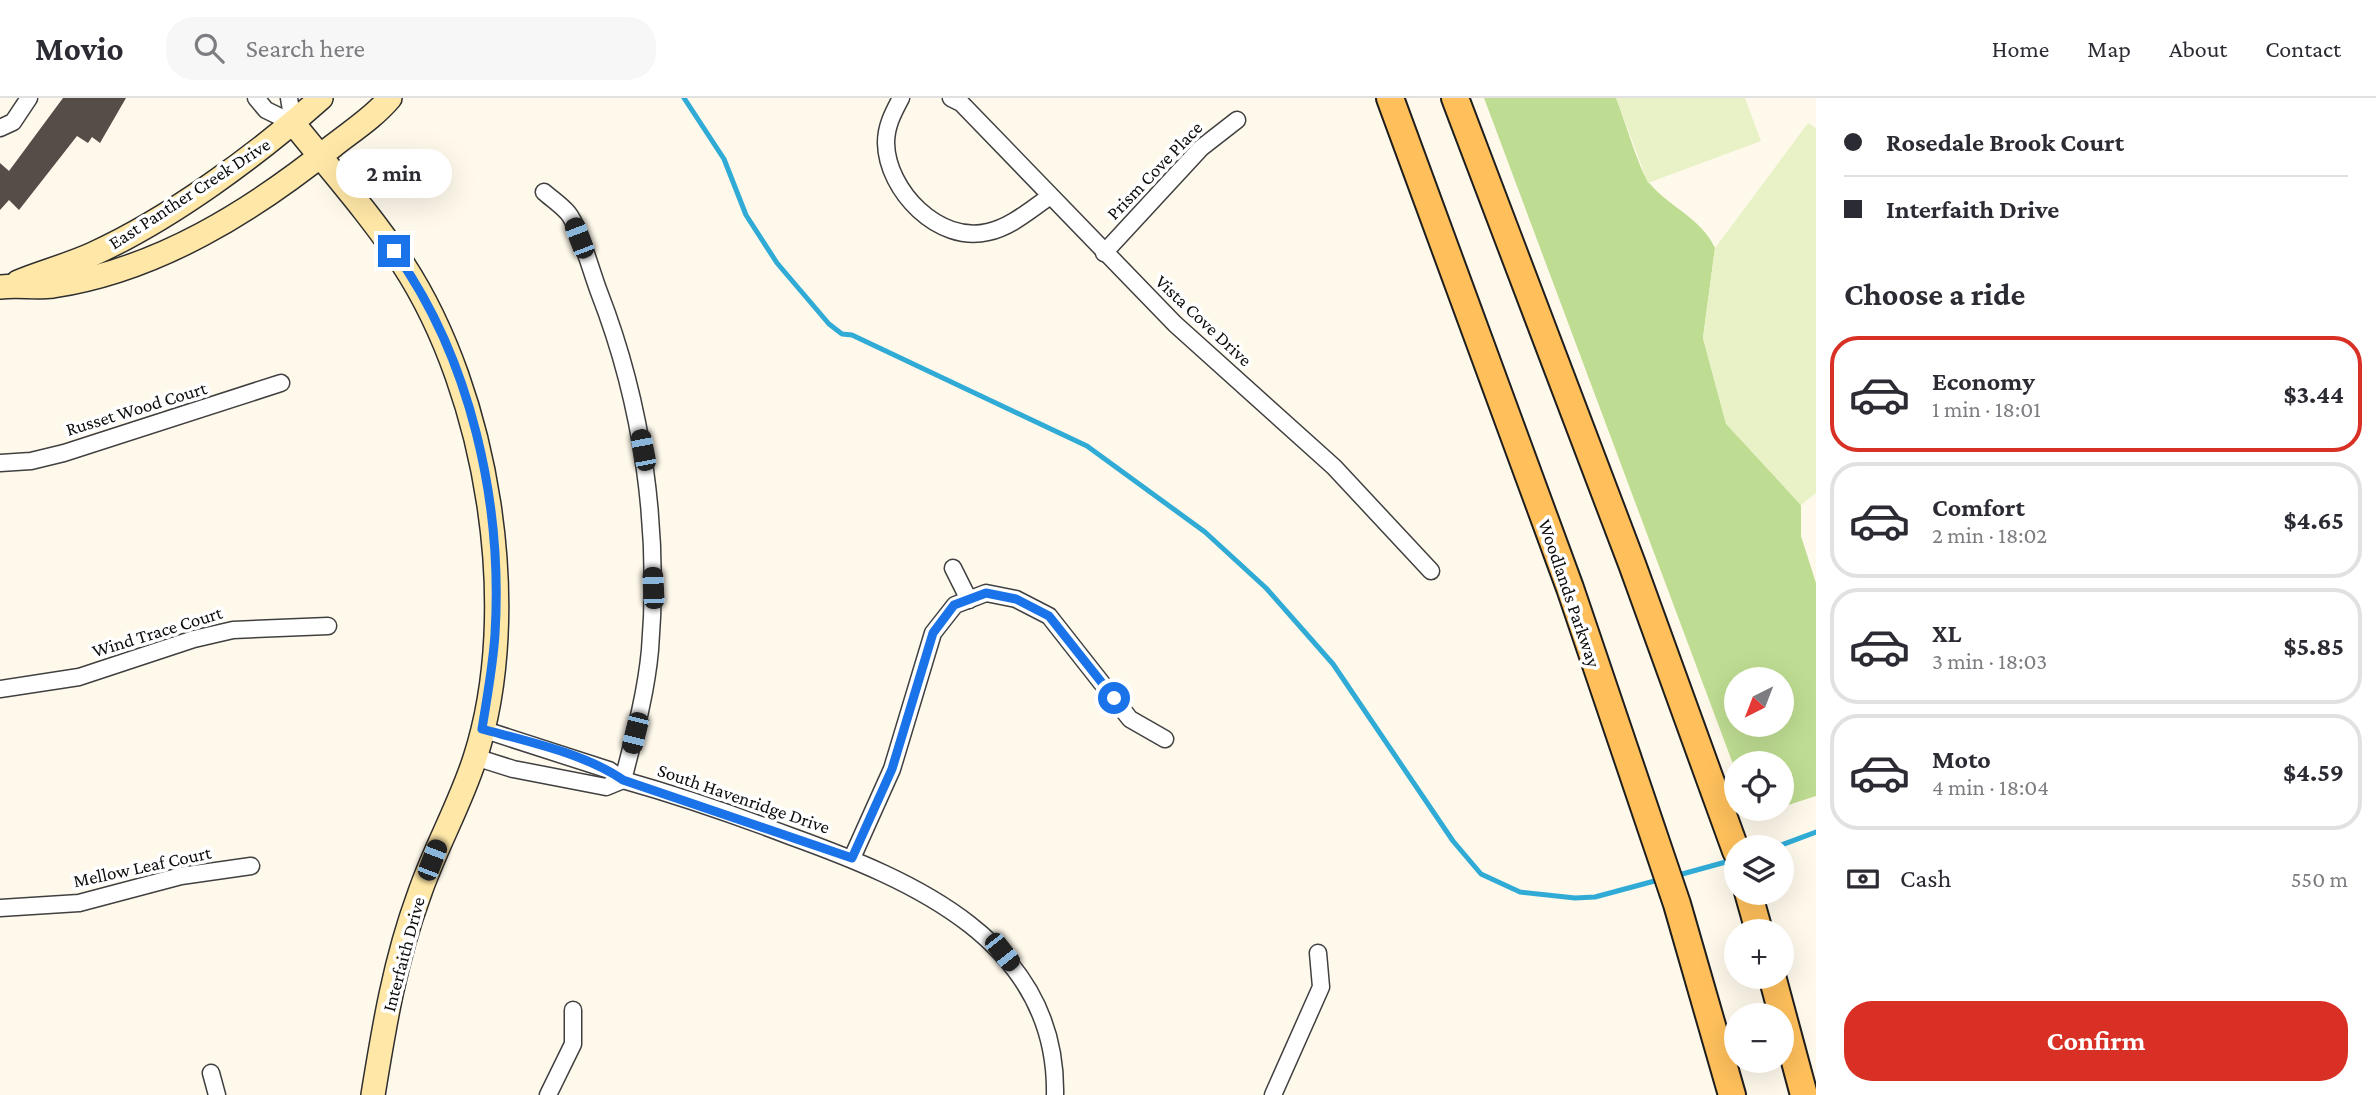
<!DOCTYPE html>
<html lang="en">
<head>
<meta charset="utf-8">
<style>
	:root { --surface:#fff; --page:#f7f7f7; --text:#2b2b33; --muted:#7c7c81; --line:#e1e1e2; --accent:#d93025 }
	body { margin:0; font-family:"Crimson Pro",serif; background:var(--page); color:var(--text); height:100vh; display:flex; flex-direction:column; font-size:26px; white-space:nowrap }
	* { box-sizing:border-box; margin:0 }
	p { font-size:23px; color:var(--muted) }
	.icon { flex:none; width:38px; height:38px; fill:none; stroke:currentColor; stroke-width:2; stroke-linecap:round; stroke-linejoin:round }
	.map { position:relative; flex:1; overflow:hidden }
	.sheet { display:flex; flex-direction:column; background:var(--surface); width:560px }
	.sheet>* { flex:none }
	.banner { display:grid; align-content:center; height:154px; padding:0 28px; background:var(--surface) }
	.needle { width:46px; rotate:222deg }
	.buttons { position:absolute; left:1724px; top:569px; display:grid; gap:14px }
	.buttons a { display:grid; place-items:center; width:70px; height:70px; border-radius:50%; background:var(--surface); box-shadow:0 7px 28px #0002; font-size:35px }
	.end { position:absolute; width:32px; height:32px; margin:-16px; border:9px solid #1a73e8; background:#fff; box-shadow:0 0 0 4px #fff }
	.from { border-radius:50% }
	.bubble { position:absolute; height:49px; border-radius:24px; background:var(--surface); box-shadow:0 7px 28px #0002; font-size:23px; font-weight:700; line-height:49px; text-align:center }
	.car { position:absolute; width:21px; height:42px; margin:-21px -10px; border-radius:9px; box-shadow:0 0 5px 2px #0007; background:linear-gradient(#222 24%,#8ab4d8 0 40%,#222 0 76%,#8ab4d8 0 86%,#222 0) }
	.banner b { display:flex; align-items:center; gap:24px; height:66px; font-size:26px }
	.banner b+b { border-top:2px solid var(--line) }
	.banner i { width:18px; height:18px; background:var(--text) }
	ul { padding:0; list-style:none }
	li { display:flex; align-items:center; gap:21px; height:116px; margin:0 14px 10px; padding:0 14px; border:4px solid var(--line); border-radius:28px }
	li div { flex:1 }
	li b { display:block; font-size:26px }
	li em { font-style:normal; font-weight:700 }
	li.current { border-color:var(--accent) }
	li>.icon { width:63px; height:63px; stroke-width:1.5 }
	h2 { padding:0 28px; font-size:32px; line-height:84px }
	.pay { display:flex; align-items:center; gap:18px; height:77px; padding:0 28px; font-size:26px }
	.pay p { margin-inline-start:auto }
	.cta { display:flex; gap:14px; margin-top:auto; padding:14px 28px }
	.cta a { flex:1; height:80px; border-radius:28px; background:var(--accent); color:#fff; font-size:28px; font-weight:700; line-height:80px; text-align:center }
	header { display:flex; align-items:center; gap:42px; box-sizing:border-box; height:98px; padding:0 35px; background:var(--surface); border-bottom:2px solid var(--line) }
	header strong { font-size:33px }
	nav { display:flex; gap:38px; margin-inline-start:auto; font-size:24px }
	.search { width:490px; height:63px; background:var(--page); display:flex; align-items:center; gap:18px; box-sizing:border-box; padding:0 24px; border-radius:28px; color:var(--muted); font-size:26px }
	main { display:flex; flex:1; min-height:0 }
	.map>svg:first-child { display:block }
	.forest { fill:#bfdd92; fill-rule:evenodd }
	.pitch { fill:#e9f2c6 }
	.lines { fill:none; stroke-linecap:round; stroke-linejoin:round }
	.stream { stroke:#30abd5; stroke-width:5 }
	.building { fill:#564c48 }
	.street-casing { stroke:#404040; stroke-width:19 }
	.secondary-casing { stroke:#2f2f2f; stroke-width:26 }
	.primary-casing { stroke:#1e1e1e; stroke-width:30 }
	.street { stroke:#fff; stroke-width:16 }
	.secondary { stroke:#ffe8a7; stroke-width:23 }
	.primary { stroke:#ffc05c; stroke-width:26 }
	.route { stroke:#1a73e8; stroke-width:9 }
	.labels { text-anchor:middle; stroke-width:7; stroke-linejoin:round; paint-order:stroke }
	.street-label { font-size:19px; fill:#0d0d0d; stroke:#fff }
</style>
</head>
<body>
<header>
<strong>Movio</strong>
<div class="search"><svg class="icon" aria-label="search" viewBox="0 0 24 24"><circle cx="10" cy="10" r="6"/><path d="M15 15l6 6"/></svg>Search here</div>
<nav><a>Home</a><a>Map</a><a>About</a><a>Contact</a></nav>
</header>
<main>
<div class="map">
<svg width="1816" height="997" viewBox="0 0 1816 997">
	<rect width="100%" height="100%" fill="#fff9ec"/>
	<path class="forest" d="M1484 0H1616C1624 19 1639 73 1650 86 1671 110 1701 120 1715 150L1703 240 1726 325 1801 407V438L1816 485V698L1782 709V665H1736V674ZM1736 581H1782V626H1736Z"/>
	<g class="pitch">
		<polygon points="1616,0 1745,0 1761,43 1648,85"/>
		<polygon points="1808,25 1816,30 1816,395 1801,407 1726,326 1703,240 1715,150"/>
	</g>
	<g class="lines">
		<g class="stream">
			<polyline points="684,0 724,61 746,117 777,165 829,226 842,236 852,237 1087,348 1205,434 1266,490 1333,566 1453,743 1481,776 1520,794 1575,800 1595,799 1662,781"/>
			<polyline points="1776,749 1816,734"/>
			<polyline points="1675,778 1733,762"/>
		</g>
	</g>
	<polygon class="building" points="63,0 126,0 100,45 92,39 88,45 77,38 19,112 9,102 0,112 0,65 9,73"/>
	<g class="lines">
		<defs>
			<g id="street">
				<polyline points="256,0 266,12 293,25"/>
				<polyline points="289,0 293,25"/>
				<path d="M901 0C893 15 886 28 886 45 887 93 939 146 988 134 1011 129 1030 112 1049 99"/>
				<polyline points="951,0 961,5 1175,226 1334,369 1431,473"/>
				<polyline points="0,30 13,24 29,0"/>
				<path d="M544 94C552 101 561 107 568 115 579 128 592 176 599 194 643 307 660 431 650 552 646 596 634 639 623 682"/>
				<polyline points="1104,155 1201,50 1237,22"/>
				<polyline points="0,365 31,363 64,355 281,285"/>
				<polyline points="953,470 969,502"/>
				<polyline points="0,591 79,579 194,541 233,532 328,528"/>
				<path d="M482 631 609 672 623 682C680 698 735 717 790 738 912 782 1058 843 1055 997"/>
				<polyline points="475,659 513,671 606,689 623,682"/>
				<polyline points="852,760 892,671 933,535 955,507 986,495 1016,501 1049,518 1130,621 1165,641"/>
				<polyline points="0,810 79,805 181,778 251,768"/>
				<polyline points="211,975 217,997"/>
				<polyline points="548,997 573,946 573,912"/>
				<polyline points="1273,997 1321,889 1318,855"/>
			</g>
			<g id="secondary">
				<path d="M293 25C330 71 371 117 403 166 488 296 523 512 475 660 460 707 435 750 419 797 395 862 384 929 373 997"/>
				<path d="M18 184C42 174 69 167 93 156 170 121 257 57 321 0"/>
				<path d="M0 189C18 187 36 190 53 188 158 172 252 113 333 48 352 33 374 19 390 0"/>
			</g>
			<g id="primary">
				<polyline points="1390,0 1570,490 1677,806 1732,997"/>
				<polyline points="1455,0 1632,466 1736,753"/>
				<polyline points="1748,794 1759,833"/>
				<polyline points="1772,878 1804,997"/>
			</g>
		</defs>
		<use href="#street" class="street-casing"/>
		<use href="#secondary" class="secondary-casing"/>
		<use href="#primary" class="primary-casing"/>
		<use href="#street" class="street"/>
		<use href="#secondary" class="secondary"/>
		<use href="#primary" class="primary"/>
	</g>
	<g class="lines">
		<path class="route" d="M394 153C471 260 503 405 495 536 493 568 487 599 482 631 526 643 586 656 623 682L852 760 892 671 933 535 954 507 986 495 1016 501 1049 518 1114 600"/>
	</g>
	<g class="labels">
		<g class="street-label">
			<text transform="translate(1154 72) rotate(-46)" y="7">Prism Cove Place</text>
			<text transform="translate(189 95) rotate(-33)" y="7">East Panther Creek Drive</text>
			<text transform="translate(1204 222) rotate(43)" y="7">Vista Cove Drive</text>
			<text transform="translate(136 310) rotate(-17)" y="7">Russet Wood Court</text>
			<text transform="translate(1570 495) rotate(71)" y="7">Woodlands Parkway</text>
			<text transform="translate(157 533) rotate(-17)" y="7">Wind Trace Court</text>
			<text transform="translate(744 700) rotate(19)" y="7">South Havenridge Drive</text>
			<text transform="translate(142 768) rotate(-12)" y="7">Mellow Leaf Court</text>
			<text transform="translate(403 856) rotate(-75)" y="7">Interfaith Drive</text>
		</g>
	</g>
</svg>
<div class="buttons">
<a><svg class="needle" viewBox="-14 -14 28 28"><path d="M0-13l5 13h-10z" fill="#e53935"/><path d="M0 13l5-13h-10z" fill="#7c7c81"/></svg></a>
<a><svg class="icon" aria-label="locate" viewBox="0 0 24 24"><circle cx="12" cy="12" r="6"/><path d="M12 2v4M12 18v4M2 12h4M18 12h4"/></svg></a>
<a><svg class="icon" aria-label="layers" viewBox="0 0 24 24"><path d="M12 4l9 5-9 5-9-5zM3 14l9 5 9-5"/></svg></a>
<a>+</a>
<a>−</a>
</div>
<i class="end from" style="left:1114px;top:600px"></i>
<i class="end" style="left:394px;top:153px"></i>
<div class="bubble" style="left:336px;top:51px;width:116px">2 min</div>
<i class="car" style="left:579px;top:140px;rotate:339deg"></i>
<i class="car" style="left:643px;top:352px;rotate:349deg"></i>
<i class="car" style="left:653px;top:490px;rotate:357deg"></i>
<i class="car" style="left:635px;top:635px;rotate:194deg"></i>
<i class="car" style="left:432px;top:762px;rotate:21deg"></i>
<i class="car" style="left:1002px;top:854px;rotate:142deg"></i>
</div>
<section class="sheet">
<div class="banner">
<b><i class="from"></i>Rosedale Brook Court</b>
<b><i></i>Interfaith Drive</b>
</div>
<h2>Choose a ride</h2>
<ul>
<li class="current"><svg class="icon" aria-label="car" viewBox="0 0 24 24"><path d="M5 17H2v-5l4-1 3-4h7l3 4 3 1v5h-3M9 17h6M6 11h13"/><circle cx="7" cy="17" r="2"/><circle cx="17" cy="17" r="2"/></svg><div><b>Economy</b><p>1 min · 18:01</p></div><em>$3.44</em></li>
<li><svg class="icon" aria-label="car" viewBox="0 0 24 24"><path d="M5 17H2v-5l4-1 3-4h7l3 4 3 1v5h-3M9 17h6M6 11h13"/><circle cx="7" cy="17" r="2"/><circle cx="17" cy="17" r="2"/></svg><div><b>Comfort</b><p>2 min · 18:02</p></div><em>$4.65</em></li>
<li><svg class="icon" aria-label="car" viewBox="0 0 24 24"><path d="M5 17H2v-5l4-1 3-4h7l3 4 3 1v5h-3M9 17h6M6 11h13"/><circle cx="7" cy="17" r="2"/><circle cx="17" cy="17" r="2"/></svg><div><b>XL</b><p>3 min · 18:03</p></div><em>$5.85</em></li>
<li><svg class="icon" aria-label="car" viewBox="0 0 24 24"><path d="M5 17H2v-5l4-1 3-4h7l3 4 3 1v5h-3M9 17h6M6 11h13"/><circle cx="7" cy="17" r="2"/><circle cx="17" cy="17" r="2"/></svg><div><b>Moto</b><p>4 min · 18:04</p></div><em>$4.59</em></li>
</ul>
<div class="pay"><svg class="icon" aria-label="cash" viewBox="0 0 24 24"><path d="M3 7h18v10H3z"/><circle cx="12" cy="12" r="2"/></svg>Cash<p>550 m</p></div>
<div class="cta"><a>Confirm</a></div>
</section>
</main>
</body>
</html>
